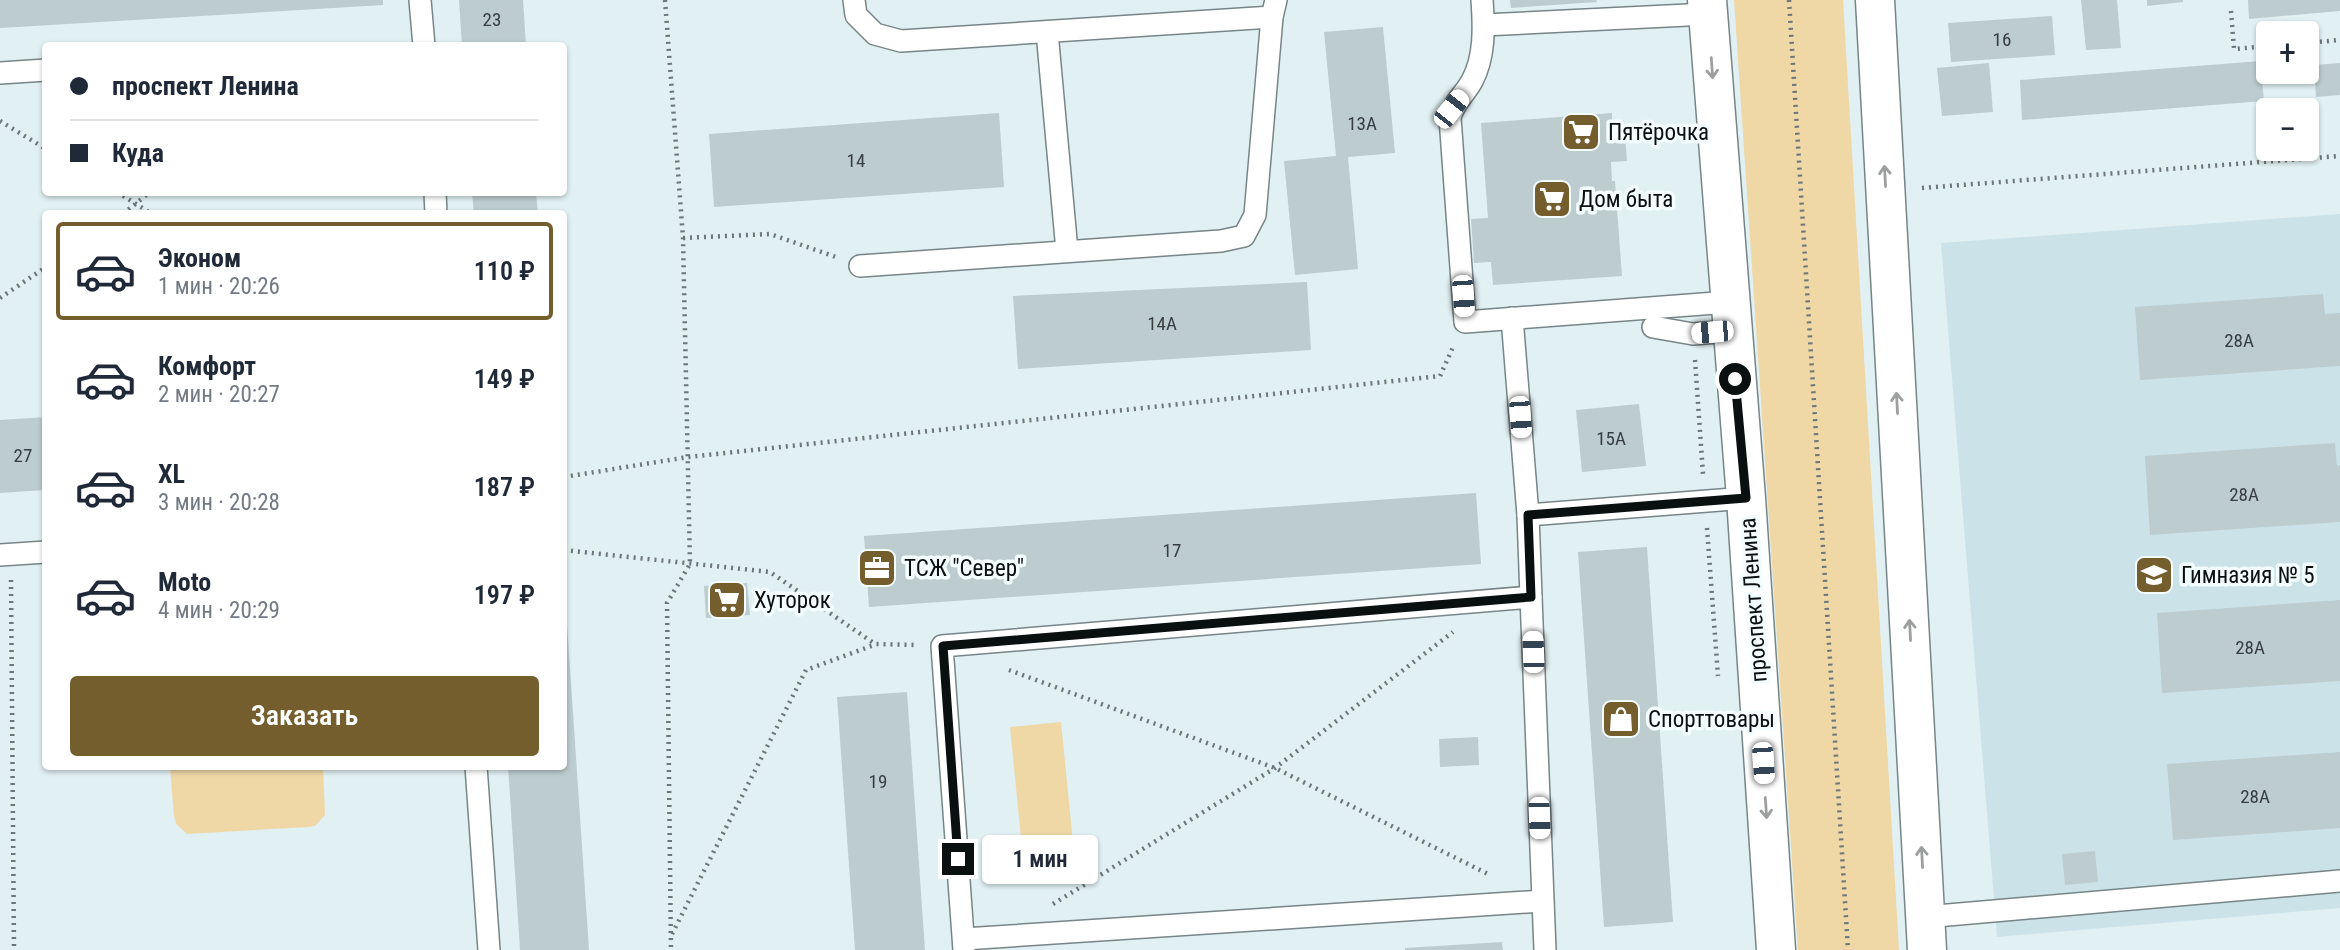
<!DOCTYPE html>
<html lang="ru">
<head>
<meta charset="utf-8">
<style>
	:root { --surface:#fff; --page:#f2f2f3; --text:#1f2937; --muted:#747a83; --line:#e0e1e3; --accent:#745e2e }
	body { margin:0; font-family:"Roboto Condensed",sans-serif; background:var(--page); color:var(--text); height:100vh; display:flex; flex-direction:column; font-size:26px; white-space:nowrap }
	* { box-sizing:border-box; margin:0 }
	p { font-size:23px; color:var(--muted) }
	.icon { flex:none; width:38px; height:38px; fill:none; stroke:currentColor; stroke-width:2; stroke-linecap:round; stroke-linejoin:round }
	.map { position:relative; flex:1; overflow:hidden }
	.sheet { position:absolute; left:42px; top:210px; width:525px; height:560px; display:flex; flex-direction:column; background:var(--surface); border-radius:7px; box-shadow:0 2px 5px #0004 }
	.sheet>* { flex:none }
	.guide { position:absolute; left:42px; top:42px; width:525px; height:154px; border-radius:7px; box-shadow:0 2px 5px #0004; display:grid; align-content:center; height:154px; padding:0 28px; background:var(--surface) }
	.buttons { position:absolute; left:2256px; top:21px; display:grid; gap:14px }
	.buttons a { display:grid; place-items:center; width:63px; height:63px; border-radius:7px; background:var(--surface); box-shadow:0 2px 5px #0004; font-size:35px }
	.end { position:absolute; width:32px; height:32px; margin:-16px; border:9px solid #0a0f10; background:#fff; box-shadow:0 0 0 4px #fff }
	.from { border-radius:50% }
	.bubble { position:absolute; height:49px; border-radius:7px; background:var(--surface); box-shadow:0 2px 5px #0004; font-size:23px; font-weight:600; line-height:49px; text-align:center }
	.car { position:absolute; width:21px; height:42px; margin:-21px -10px; border-radius:9px; box-shadow:0 0 5px 2px #0007; background:linear-gradient(#fff 24%,#345 0 40%,#fff 0 76%,#345 0 86%,#fff 0) }
	.guide b { display:flex; align-items:center; gap:24px; height:66px; font-size:26px }
	.guide b+b { border-top:2px solid var(--line) }
	.guide i { width:18px; height:18px; background:var(--text) }
	ul { padding:12px 0 0; list-style:none }
	li { display:flex; align-items:center; gap:21px; height:98px; margin:0 14px 10px; padding:0 14px; border:4px solid transparent; border-radius:7px }
	li div { flex:1 }
	li b { display:block; font-size:26px }
	li em { font-style:normal; font-weight:600 }
	li.active { border-color:var(--accent) }
	li>.icon { width:63px; height:63px; stroke-width:1.5 }
	.action { display:flex; gap:14px; margin-top:auto; padding:14px 28px }
	.action a { flex:1; height:80px; border-radius:7px; background:var(--accent); color:#fff; font-size:28px; font-weight:600; line-height:80px; text-align:center }
	.map>svg:first-child { display:block }
	.built { fill:#cbe3e8 }
	.green { fill:#efd7a6 }
	.building { fill:#bdcccf }
	.lines { fill:none; stroke-linecap:round; stroke-linejoin:round }
	.service-casing { stroke:#778587; stroke-width:24 }
	.tertiary-casing { stroke:#778587; stroke-width:41 }
	.path { stroke:#6c7577; stroke-width:4.5; stroke-dasharray:2 5; stroke-linecap:butt }
	.service { stroke:#fff; stroke-width:21 }
	.tertiary { stroke:#fff; stroke-width:38 }
	.oneway { stroke:#9d9f9f }
	.route { stroke:#0a0f10; stroke-width:9 }
	.labels { text-anchor:middle; stroke-width:7; stroke-linejoin:round; paint-order:stroke }
	.number-label { font-size:19px; fill:#373e40 }
	.poi-label { font-size:23px; fill:#0a0f10; stroke:#f3fcfe; text-anchor:start }
	.street-label { font-size:23px; fill:#0a0f10; stroke:#f3fcfe }
</style>
</head>
<body>
<div class="map">
<svg width="2340" height="950" viewBox="0 0 2340 950">
	<rect width="100%" height="100%" fill="#e1f0f3"/>
	<polygon class="built" points="2340,214 2340,908 1997,937 1941,243"/>
	<g class="green">
		<polygon points="1734,0 1843,0 1899,950 1798,950"/>
		<polygon points="1061,722 1073,843 1022,848 1010,727"/>
		<polygon points="170,767 323,767 325,815 315,826 308,827 187,834 176,824 174,816"/>
	</g>
	<g class="building">
		<polygon points="0,0 383,0 383,5 0,28"/>
		<polygon points="459,0 523,0 526,46 462,46"/>
		<polygon points="1510,0 1596,0 1597,2 1511,8"/>
		<polygon points="2081,0 2117,0 2121,48 2086,50"/>
		<polygon points="2147,0 2183,0 2183,2 2147,6"/>
		<polygon points="2248,0 2340,0 2340,11 2249,19"/>
		<polygon points="2052,16 2055,55 1951,62 1948,23"/>
		<polygon points="1383,27 1395,153 1348,157 1358,269 1295,275 1284,161 1336,156 1324,32"/>
		<polygon points="2260,61 2264,101 2022,120 2020,80"/>
		<polygon points="1989,63 1993,112 1942,116 1937,68"/>
		<polygon points="2340,63 2340,95 2316,97 2314,65"/>
		<polygon points="999,113 1004,187 714,207 709,134"/>
		<polygon points="1612,113 1612,121 1624,120 1627,161 1611,162 1612,181 1615,181 1622,276 1493,285 1491,262 1474,263 1471,219 1488,218 1481,123"/>
		<polygon points="472,192 536,192 538,214 474,214"/>
		<polygon points="1307,282 1311,350 1018,369 1013,296"/>
		<polygon points="2323,294 2325,314 2340,313 2340,366 2140,380 2135,307"/>
		<polygon points="1639,404 1646,466 1582,472 1576,410"/>
		<polygon points="46,417 46,490 0,493 0,420"/>
		<polygon points="2335,443 2337,466 2340,465 2340,522 2150,535 2145,456"/>
		<polygon points="1476,493 1481,564 869,607 864,536"/>
		<polygon points="1647,547 1673,922 1604,927 1578,552"/>
		<polygon points="747,583 750,615 706,618 704,586"/>
		<polygon points="2340,600 2340,681 2162,693 2157,613"/>
		<polygon points="564,609 566,609 589,950 520,950 508,766 564,766"/>
		<polygon points="907,692 925,950 855,950 837,697"/>
		<polygon points="1478,737 1479,765 1440,767 1439,739"/>
		<polygon points="2340,752 2340,828 2173,840 2167,764"/>
		<polygon points="2095,851 2098,882 2065,885 2062,854"/>
		<polygon points="1502,942 1503,950 1405,950 1405,948"/>
	</g>
	<g class="lines">
		<defs>
			<g id="service">
				<polyline points="420,0 424,46"/>
				<polyline points="854,0 856,15 875,34 901,41 1272,17"/>
				<path d="M1482 0C1484 27 1485 57 1472 81 1465 94 1453 103 1450 118L1465 322 1729 302"/>
				<polyline points="1484,25 1708,14"/>
				<polyline points="1047,32 1067,251"/>
				<polyline points="0,73 46,70"/>
				<polyline points="435,192 436,214"/>
				<polyline points="860,266 1221,241 1244,236 1255,215 1272,17 1276,0"/>
				<polyline points="1512,318 1528,515"/>
				<polyline points="1653,327 1693,334 1731,331"/>
				<polyline points="0,555 46,552"/>
				<polyline points="1531,597 1528,515 1746,498"/>
				<polyline points="476,766 489,950"/>
				<polyline points="1925,917 2340,881"/>
				<polyline points="964,939 1542,901"/>
				<polyline points="964,950 942,646 1531,597 1545,950"/>
			</g>
			<g id="tertiary">
				<polyline points="1707,0 1746,498 1776,950"/>
				<polyline points="1875,0 1927,950"/>
			</g>
		</defs>
		<use href="#service" class="service-casing"/>
		<use href="#tertiary" class="tertiary-casing"/>
		<g class="path">
			<polyline points="665,0 683,238 690,564 667,603 671,950"/>
			<polyline points="1789,0 1848,950"/>
			<polyline points="2231,11 2234,49 2268,46"/>
			<polyline points="2306,43 2340,40"/>
			<polyline points="0,121 46,149"/>
			<polyline points="1922,188 2340,156"/>
			<polyline points="117,192 152,214"/>
			<polyline points="123,214 150,192"/>
			<polyline points="683,238 770,234 836,257"/>
			<polyline points="0,298 46,267"/>
			<polyline points="1695,360 1703,474"/>
			<polyline points="564,477 688,457 1440,376 1454,345"/>
			<polyline points="1707,528 1718,676"/>
			<polyline points="564,550 770,572 875,644 917,645"/>
			<polyline points="11,580 14,950"/>
			<polyline points="1009,670 1275,768 1490,875"/>
			<polyline points="1053,904 1275,768 1453,632"/>
			<polyline points="672,934 806,670 874,645"/>
		</g>
		<use href="#service" class="service"/>
		<use href="#tertiary" class="tertiary"/>
	</g>
	<defs><path id="oneway-shaft" d="M-6 0H5M1.5-3L5.5 0L1.5 3" fill="none" stroke-width="1.6" stroke-linecap="round" stroke-linejoin="round" transform="scale(1.75)"/></defs>
	<g class="oneway">
		<use href="#oneway-shaft" transform="translate(1712 68) rotate(86)"/>
		<use href="#oneway-shaft" transform="translate(1885 176) rotate(-93)"/>
		<use href="#oneway-shaft" transform="translate(1897 403) rotate(-93)"/>
		<use href="#oneway-shaft" transform="translate(1910 630) rotate(-93)"/>
		<use href="#oneway-shaft" transform="translate(1766 808) rotate(86)"/>
		<use href="#oneway-shaft" transform="translate(1922 857) rotate(-93)"/>
	</g>
	<g class="lines">
		<polyline class="route" points="958,859 943,646 1531,597 1528,515 1746,498 1735,379"/>
	</g>
	<defs>
		<symbol id="supermarket-square" viewBox="-11 -11 22 22"><rect x="-9" y="-9" width="18" height="18" rx="4" fill="#745e2e" stroke="#f3fcfe"/><path d="M-6-5.5h2.5l.6 2H6L4.5 2H-2.5L-4.4-4H-6ZM-1.5 3.2a1.3 1.3 0 1 0 .1 0ZM3 3.2a1.3 1.3 0 1 0 .1 0Z" fill="#fff"/></symbol>
		<symbol id="office-square" viewBox="-11 -11 22 22"><rect x="-9" y="-9" width="18" height="18" rx="4" fill="#745e2e" stroke="#f3fcfe"/><path d="M-6-3h4V-5.5h4V-3h4V5H-6ZM-1-4.5V-3h2v-1.5ZM-6 0V1H6V0Z" fill="#fff"/></symbol>
		<symbol id="school-square" viewBox="-11 -11 22 22"><rect x="-9" y="-9" width="18" height="18" rx="4" fill="#745e2e" stroke="#f3fcfe"/><path d="M0-5L7-2L0 1L-7-2ZM-4 1L0 2.5L4 1V4Q0 6-4 4Z" fill="#fff"/></symbol>
		<symbol id="shop-square" viewBox="-11 -11 22 22"><rect x="-9" y="-9" width="18" height="18" rx="4" fill="#745e2e" stroke="#f3fcfe"/><path d="M-5-2.5h2.3a2.7 3.5 0 0 1 5.4 0H5L5.5 6h-11ZM-1.5-2.5h3a1.5 2.3 0 0 0-3 0Z" fill="#fff"/></symbol>
	</defs>
	<g fill-rule="evenodd">
		<use href="#supermarket-square" x="1559" y="110" width="44" height="44"/>
		<use href="#supermarket-square" x="1530" y="177" width="44" height="44"/>
		<use href="#office-square" x="855" y="546" width="44" height="44"/>
		<use href="#school-square" x="2132" y="553" width="44" height="44"/>
		<use href="#supermarket-square" x="705" y="578" width="44" height="44"/>
		<use href="#shop-square" x="1599" y="697" width="44" height="44"/>
	</g>
	<g class="labels">
		<g class="number-label">
			<text x="492" y="26">23</text>
			<text x="2002" y="46">16</text>
			<text x="1362" y="130">13А</text>
			<text x="856" y="167">14</text>
			<text x="1162" y="330">14А</text>
			<text x="2239" y="347">28А</text>
			<text x="1611" y="445">15А</text>
			<text x="23" y="462">27</text>
			<text x="2244" y="501">28А</text>
			<text x="1172" y="557">17</text>
			<text x="2250" y="654">28А</text>
			<text x="878" y="788">19</text>
			<text x="2255" y="803">28А</text>
		</g>
		<g class="poi-label">
			<text x="1608" y="140">Пятёрочка</text>
			<text x="1579" y="207">Дом быта</text>
			<text x="904" y="576">ТСЖ "Север"</text>
			<text x="2181" y="583">Гимназия № 5</text>
			<text x="754" y="608">Хуторок</text>
			<text x="1648" y="727">Спорттовары</text>
		</g>
		<g class="street-label">
			<text transform="translate(1753 600) rotate(-94)" y="8">проспект Ленина</text>
		</g>
	</g>
</svg>
<div class="buttons">
<a>+</a>
<a>−</a>
</div>
<i class="end from" style="left:1735px;top:379px"></i>
<i class="end" style="left:958px;top:859px"></i>
<div class="bubble" style="left:982px;top:835px;width:116px">1 мин</div>
<i class="car" style="left:1451px;top:109px;rotate:38deg"></i>
<i class="car" style="left:1463px;top:296px;rotate:176deg"></i>
<i class="car" style="left:1712px;top:332px;rotate:265deg"></i>
<i class="car" style="left:1520px;top:417px;rotate:176deg"></i>
<i class="car" style="left:1533px;top:652px;rotate:358deg"></i>
<i class="car" style="left:1763px;top:763px;rotate:176deg"></i>
<i class="car" style="left:1539px;top:818px;rotate:178deg"></i>
<div class="guide">
<b><i class="from"></i>проспект Ленина</b>
<b><i></i>Куда</b>
</div>
<section class="sheet">
<ul>
<li class="active"><svg class="icon" aria-label="car" viewBox="0 0 24 24"><path d="M5 17H2v-5l4-1 3-4h7l3 4 3 1v5h-3M9 17h6M6 11h13"/><circle cx="7" cy="17" r="2"/><circle cx="17" cy="17" r="2"/></svg><div><b>Эконом</b><p>1 мин · 20:26</p></div><em>110 ₽</em></li>
<li><svg class="icon" aria-label="car" viewBox="0 0 24 24"><path d="M5 17H2v-5l4-1 3-4h7l3 4 3 1v5h-3M9 17h6M6 11h13"/><circle cx="7" cy="17" r="2"/><circle cx="17" cy="17" r="2"/></svg><div><b>Комфорт</b><p>2 мин · 20:27</p></div><em>149 ₽</em></li>
<li><svg class="icon" aria-label="car" viewBox="0 0 24 24"><path d="M5 17H2v-5l4-1 3-4h7l3 4 3 1v5h-3M9 17h6M6 11h13"/><circle cx="7" cy="17" r="2"/><circle cx="17" cy="17" r="2"/></svg><div><b>XL</b><p>3 мин · 20:28</p></div><em>187 ₽</em></li>
<li><svg class="icon" aria-label="car" viewBox="0 0 24 24"><path d="M5 17H2v-5l4-1 3-4h7l3 4 3 1v5h-3M9 17h6M6 11h13"/><circle cx="7" cy="17" r="2"/><circle cx="17" cy="17" r="2"/></svg><div><b>Moto</b><p>4 мин · 20:29</p></div><em>197 ₽</em></li>
</ul>
<div class="action"><a>Заказать</a></div>
</section>
</div>
</body>
</html>
